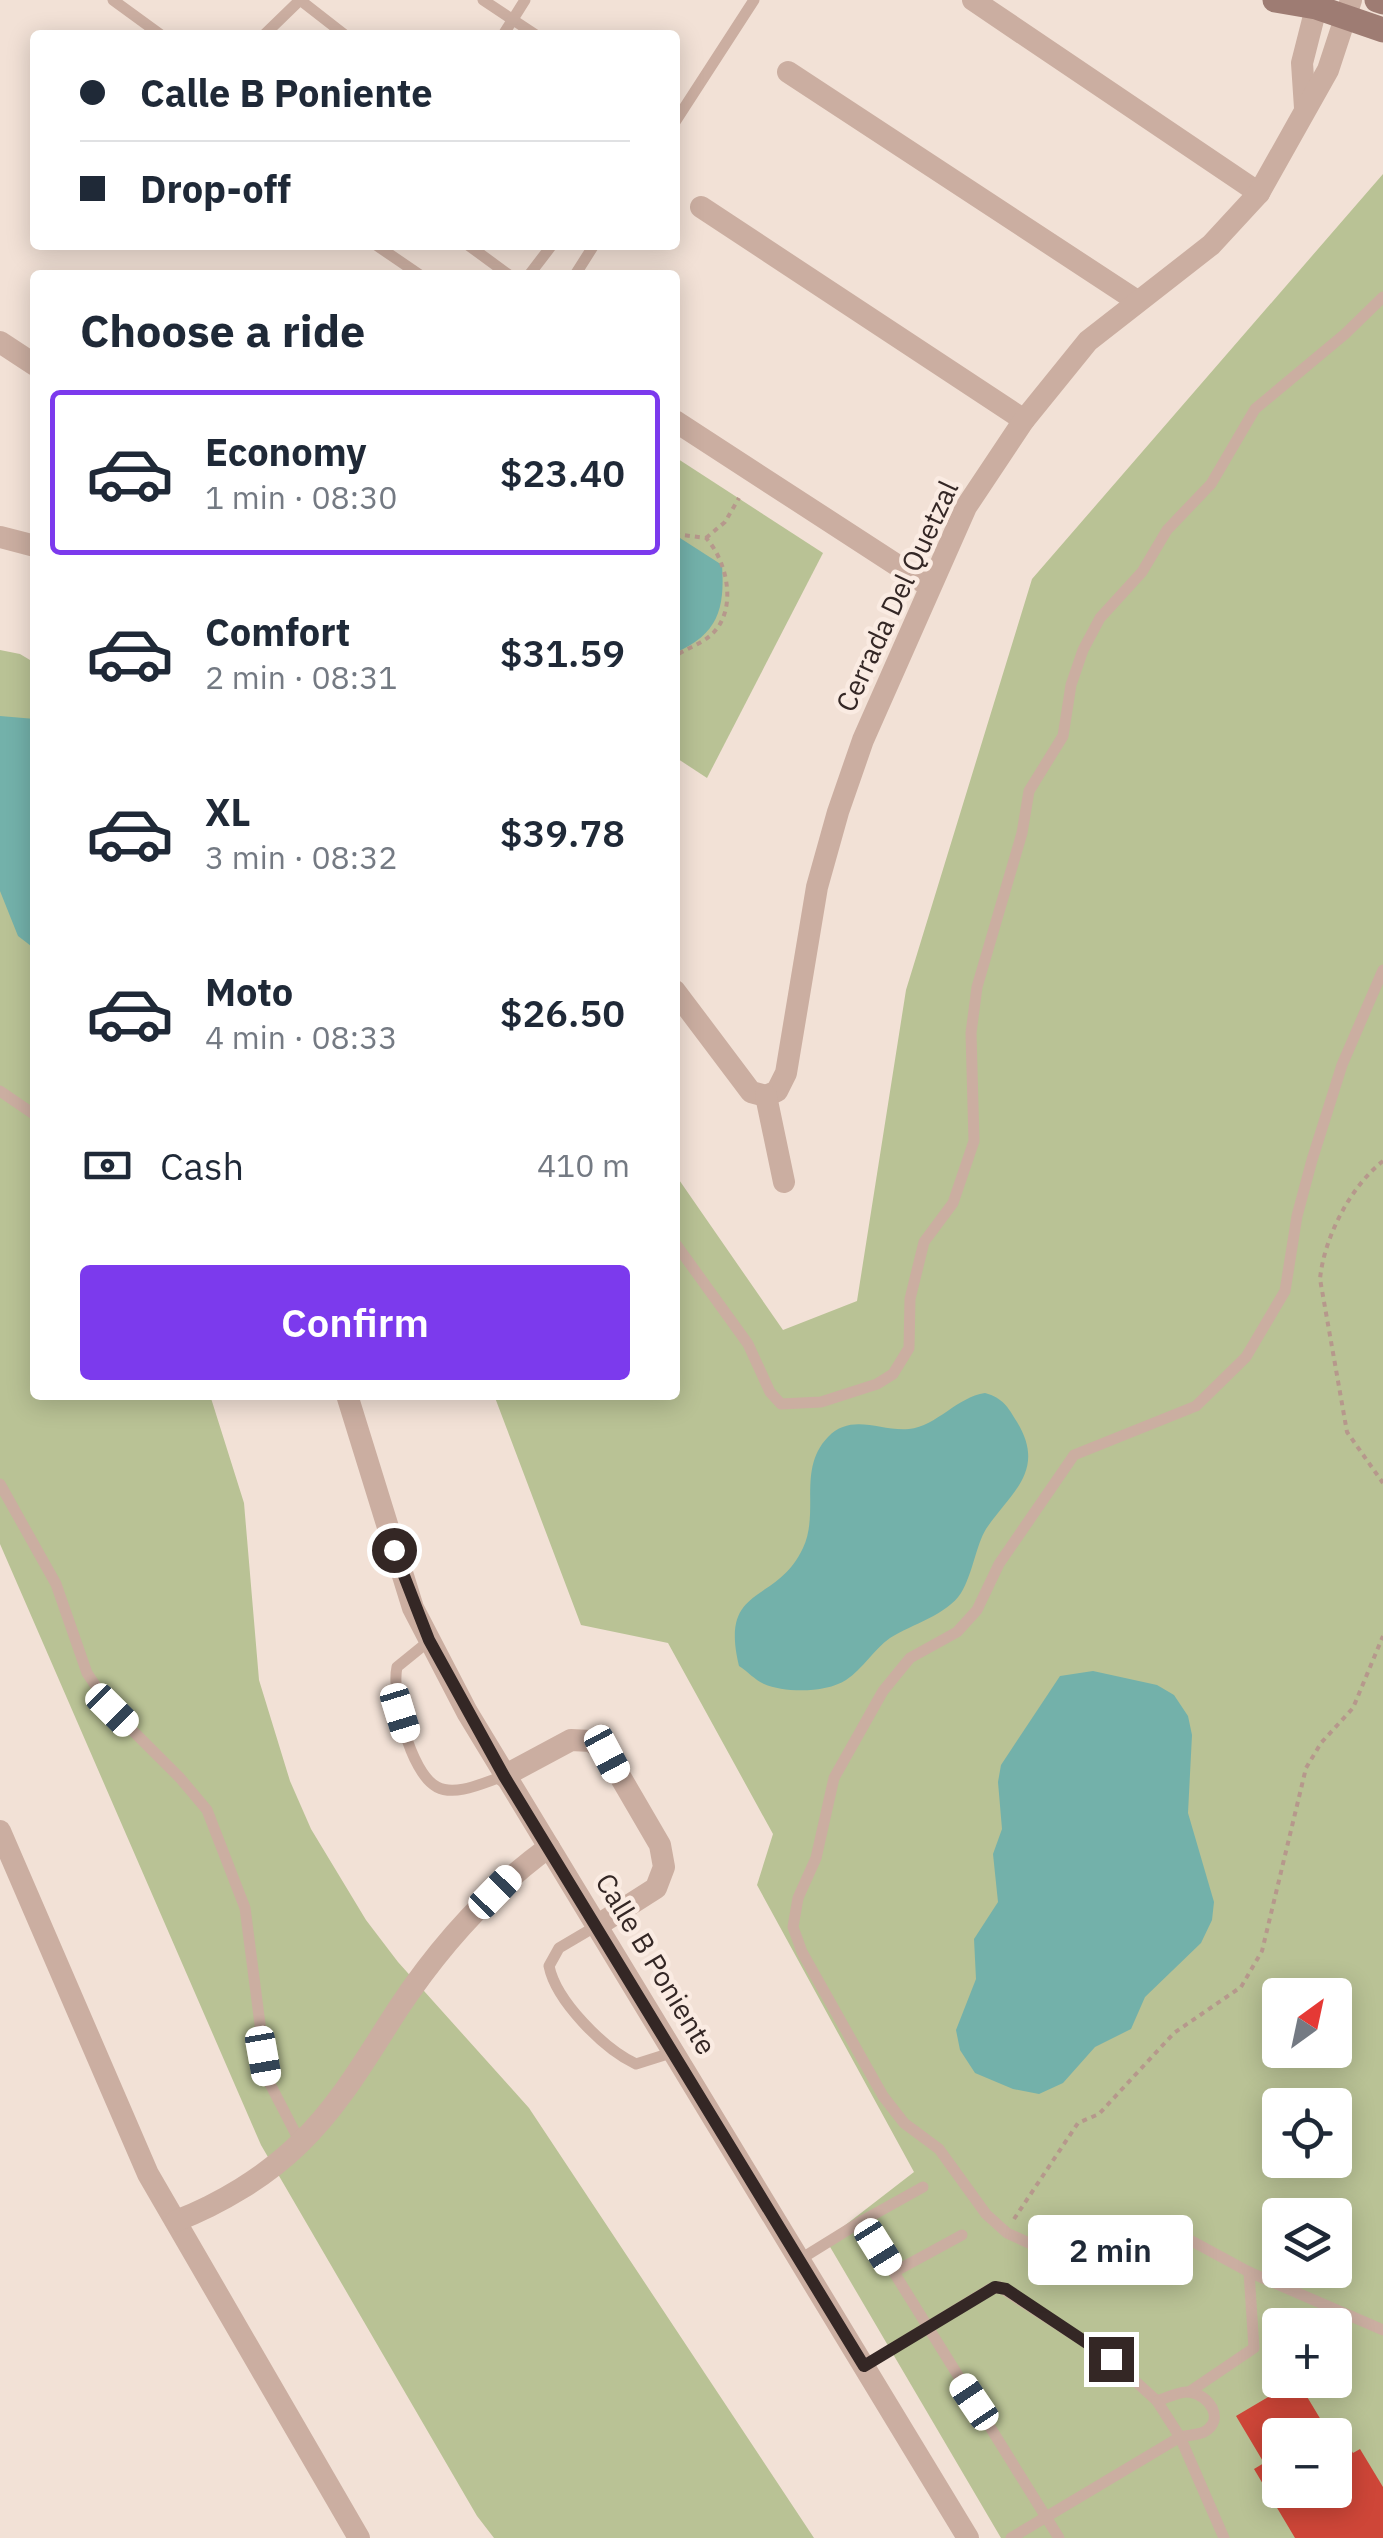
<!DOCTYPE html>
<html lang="en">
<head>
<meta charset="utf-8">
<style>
	:root { --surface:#fff; --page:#f2f2f3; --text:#1f2937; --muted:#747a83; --line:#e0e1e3; --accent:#7c3aed }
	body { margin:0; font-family:"IBM Plex Sans",sans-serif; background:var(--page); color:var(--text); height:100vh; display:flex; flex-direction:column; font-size:38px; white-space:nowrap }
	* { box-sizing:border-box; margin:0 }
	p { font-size:32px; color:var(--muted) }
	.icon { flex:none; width:55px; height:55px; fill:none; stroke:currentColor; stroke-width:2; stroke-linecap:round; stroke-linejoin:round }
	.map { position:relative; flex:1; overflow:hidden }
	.sheet { position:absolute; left:30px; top:270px; width:650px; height:1130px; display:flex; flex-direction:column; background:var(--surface); border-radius:10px; box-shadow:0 5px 25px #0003 }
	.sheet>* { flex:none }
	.top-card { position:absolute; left:30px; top:30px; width:650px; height:220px; border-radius:10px; box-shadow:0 5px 25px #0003; display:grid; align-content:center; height:220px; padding:0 50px; background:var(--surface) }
	.needle { width:65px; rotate:33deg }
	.controls { position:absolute; left:1262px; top:1978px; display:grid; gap:20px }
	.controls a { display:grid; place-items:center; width:90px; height:90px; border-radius:10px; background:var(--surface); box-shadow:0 5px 25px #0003; font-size:50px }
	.end { position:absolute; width:45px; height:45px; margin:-22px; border:12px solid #342725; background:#fff; box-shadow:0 0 0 5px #fff }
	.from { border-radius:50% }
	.bubble { position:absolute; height:70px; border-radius:10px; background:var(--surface); box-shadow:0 5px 25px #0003; font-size:32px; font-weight:600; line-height:70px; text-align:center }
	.car { position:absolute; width:30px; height:60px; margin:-30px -15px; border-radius:12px; box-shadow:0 0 8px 2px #0007; background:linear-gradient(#fff 24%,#345 0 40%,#fff 0 76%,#345 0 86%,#fff 0) }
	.top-card b { display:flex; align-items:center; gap:35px; height:95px; font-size:38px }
	.top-card b+b { border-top:2px solid var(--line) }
	.top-card i { width:25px; height:25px; background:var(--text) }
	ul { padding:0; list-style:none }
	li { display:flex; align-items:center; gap:30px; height:165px; margin:0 20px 15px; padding:0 30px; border:5px solid transparent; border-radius:10px }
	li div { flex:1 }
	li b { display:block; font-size:38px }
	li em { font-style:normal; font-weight:600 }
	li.selected { border-color:var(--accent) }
	li>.icon { width:90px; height:90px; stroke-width:1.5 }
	h2 { padding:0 50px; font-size:45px; line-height:120px }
	.pay { display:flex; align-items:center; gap:25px; height:110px; padding:0 50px; font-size:38px }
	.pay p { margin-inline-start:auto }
	.primary-button { display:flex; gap:20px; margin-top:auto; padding:20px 50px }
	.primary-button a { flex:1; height:115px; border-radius:10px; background:var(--accent); color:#fff; font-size:40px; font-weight:600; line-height:115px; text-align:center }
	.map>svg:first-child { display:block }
	.green { fill:#b9c295; fill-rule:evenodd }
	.water { fill:#73b1aa }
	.building { fill:#ce4638 }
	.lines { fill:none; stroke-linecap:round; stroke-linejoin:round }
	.path { stroke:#b6988c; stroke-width:4; stroke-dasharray:5 5; stroke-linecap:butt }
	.lane { stroke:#cbaea1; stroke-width:11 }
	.street { stroke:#cbaea1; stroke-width:22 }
	.secondary { stroke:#9e7c73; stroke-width:25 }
	.route { stroke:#342725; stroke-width:12 }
	.labels { text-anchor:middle; stroke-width:9; stroke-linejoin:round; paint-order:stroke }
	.street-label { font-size:28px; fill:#342725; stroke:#faebe2 }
</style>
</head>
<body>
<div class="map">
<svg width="1383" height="2538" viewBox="0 0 1383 2538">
	<rect width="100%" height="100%" fill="#f2e1d6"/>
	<g class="green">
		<path d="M1383 174V2538H1001L826 2240 914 2172 757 1885 773 1834 668 1643 581 1625 494 1395H675V1174L783 1330 857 1301 906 990 1032 579ZM1280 1995H1335V2050H1280ZM1280 2105H1335V2160H1280ZM1280 2215H1335V2270H1280ZM1280 2325H1335V2380H1280ZM1280 2435H1335V2490H1280Z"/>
		<polygon points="675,457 823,553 707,778 675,757"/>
		<polygon points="0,650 20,654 35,663 35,1395 210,1395 244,1503 259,1680 290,1781 311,1829 366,1920 398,1962 529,2108 814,2538 494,2538 477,2516 261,2145 0,1544"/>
	</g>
	<g class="water">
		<path d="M680 538 722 565C725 609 718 634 675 653V542Z"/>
		<polygon points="0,716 35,719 35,949 18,936 0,891"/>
		<path d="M985 1393C1003 1398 1008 1407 1017 1422 1047 1471 1010 1493 986 1529 976 1545 973 1573 961 1593 947 1615 912 1624 890 1638 874 1649 863 1669 846 1680 826 1693 785 1693 764 1684 755 1680 747 1671 739 1666 719 1583 776 1606 803 1548 820 1512 797 1469 828 1437 852 1412 881 1432 909 1429 937 1426 957 1397 985 1393Z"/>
		<polygon points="1093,1671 1157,1685 1174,1695 1188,1716 1192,1735 1188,1813 1214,1902 1212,1920 1201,1943 1145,1997 1131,2029 1095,2047 1063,2083 1039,2094 1013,2089 975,2073 960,2050 956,2030 976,1979 974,1939 998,1902 993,1854 1002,1829 998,1782 1001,1765 1060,1676"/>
	</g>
	<polygon class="building" points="1297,2380 1330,2435 1280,2435 1280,2490 1335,2490 1335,2424 1353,2453 1360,2449 1383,2487 1383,2538 1295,2538 1254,2469 1264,2463 1236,2416"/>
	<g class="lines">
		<g class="path">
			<path d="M675 534 706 538C728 562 738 611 711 635 701 644 686 649 675 656"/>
			<polyline points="706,538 725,522 739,498"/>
			<path d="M1383 1161C1350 1187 1324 1238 1320 1279L1347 1432 1383 1483"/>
			<polyline points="1014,2219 1078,2123 1099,2114 1174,2033 1241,1987 1262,1951 1306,1768 1321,1743 1353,1708 1383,1636"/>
		</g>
		<g class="lane">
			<polyline points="113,0 161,35"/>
			<polyline points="300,0 345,35"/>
			<polyline points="483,0 536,35"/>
			<polyline points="264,35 300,0"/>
			<polyline points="503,35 525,0"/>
			<polyline points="675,122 754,0"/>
			<polyline points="376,245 420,275"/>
			<polyline points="468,245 509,275"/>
			<polyline points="529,275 552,245"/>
			<polyline points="575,275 594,245"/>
			<polyline points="1383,970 1342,1065 1312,1160 1297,1216 1285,1291 1246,1357 1196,1406 1074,1455 999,1564 977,1610 957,1632 910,1658 883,1691 834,1778 816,1858 798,1898 793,1927 802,1952 883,2096 904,2123 939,2149 986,2214 1007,2233 1040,2248 1081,2227 1107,2223 1149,2226 1177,2233 1249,2272 1383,2330"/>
			<polyline points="0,1091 35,1115"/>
			<polyline points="675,1243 748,1344 770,1392 781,1404 821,1402 877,1384 893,1374 909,1348 910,1299 924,1242 953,1203 974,1141 971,1033 977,987 1022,833 1029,791 1063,736 1071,685 1083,650 1100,618 1142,572 1167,530 1211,484 1255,409 1345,334 1383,297"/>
			<polyline points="0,1484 56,1584 87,1673 112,1710 180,1778 207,1810 245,1908 267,2078 300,2142"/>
			<path d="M429 1641 397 1667C391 1694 410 1773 437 1787 456 1797 485 1782 504 1776"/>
			<path d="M598 1925 559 1948 549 1966C556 2001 604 2049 636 2064L674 2052"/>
			<polyline points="862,2221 923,2187"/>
			<polyline points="799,2260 862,2221 1059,2538"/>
			<polyline points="894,2272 962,2235"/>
			<path d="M864 2366 990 2289 1000 2287 1111 2359 1157 2401C1167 2398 1179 2391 1189 2392 1209 2394 1226 2420 1204 2432 1198 2435 1187 2435 1180 2437L1011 2538"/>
			<polyline points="1189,2392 1254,2348 1249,2272"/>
			<polyline points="1157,2401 1180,2437 1224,2538"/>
		</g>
		<g class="street">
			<polyline points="973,0 1259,193"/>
			<polyline points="788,72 1137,301"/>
			<polyline points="1305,108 1302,63 1318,0"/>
			<polyline points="701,207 1024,420"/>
			<polyline points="0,342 35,365"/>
			<polyline points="675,421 929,586"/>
			<polyline points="0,537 35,546"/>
			<polyline points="675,991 751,1092 766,1096"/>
			<polyline points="766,1096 777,1091 786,1073 817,887 838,812 863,740 966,507 1024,420 1088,341 1211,245 1259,193 1328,70 1351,0"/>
			<polyline points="766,1096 784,1182"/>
			<polyline points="347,1395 413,1608 467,1712 968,2538"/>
			<polyline points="504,1776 571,1740 591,1741 607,1754 660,1845 664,1867 656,1888 598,1925"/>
			<polyline points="0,1831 148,2174 359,2538"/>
			<path d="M176 2221C220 2204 265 2177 299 2144 340 2105 368 2055 398 2009 439 1947 489 1891 549 1847"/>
		</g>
		<g class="secondary">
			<polyline points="1275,0 1316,7 1383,30"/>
			<polyline points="1377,0 1383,2"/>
		</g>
	</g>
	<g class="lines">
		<polyline class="route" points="394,1550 429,1640 504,1776 864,2366 995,2287 1006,2289 1111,2359"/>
	</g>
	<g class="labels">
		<g class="street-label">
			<text transform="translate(897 596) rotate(-65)" y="10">Cerrada Del Quetzal</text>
			<text transform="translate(656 1964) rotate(59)" y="10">Calle B Poniente</text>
		</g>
	</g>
</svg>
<div class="controls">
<a><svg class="needle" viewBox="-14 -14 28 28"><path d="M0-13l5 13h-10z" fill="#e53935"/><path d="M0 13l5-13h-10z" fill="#747a83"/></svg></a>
<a><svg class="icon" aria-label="locate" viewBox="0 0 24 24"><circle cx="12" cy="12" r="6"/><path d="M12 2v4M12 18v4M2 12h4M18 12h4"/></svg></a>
<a><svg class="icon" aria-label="layers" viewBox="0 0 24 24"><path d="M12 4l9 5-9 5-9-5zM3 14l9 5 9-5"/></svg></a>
<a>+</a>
<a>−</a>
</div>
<i class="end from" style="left:394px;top:1550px"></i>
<i class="end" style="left:1111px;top:2359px"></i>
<div class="bubble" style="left:1028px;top:2215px;width:165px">2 min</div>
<i class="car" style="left:112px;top:1710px;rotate:135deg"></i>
<i class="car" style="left:400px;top:1713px;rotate:163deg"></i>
<i class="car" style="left:607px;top:1754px;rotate:152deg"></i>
<i class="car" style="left:495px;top:1892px;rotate:44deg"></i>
<i class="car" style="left:263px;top:2056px;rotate:170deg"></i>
<i class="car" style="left:878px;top:2247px;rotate:148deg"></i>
<i class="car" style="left:974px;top:2402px;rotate:326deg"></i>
<div class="top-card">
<b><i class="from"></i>Calle B Poniente</b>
<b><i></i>Drop-off</b>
</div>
<section class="sheet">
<h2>Choose a ride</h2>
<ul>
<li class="selected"><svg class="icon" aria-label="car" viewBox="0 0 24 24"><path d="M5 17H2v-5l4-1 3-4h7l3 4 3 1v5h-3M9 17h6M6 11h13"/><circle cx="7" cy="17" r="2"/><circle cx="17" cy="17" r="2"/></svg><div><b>Economy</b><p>1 min · 08:30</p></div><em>$23.40</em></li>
<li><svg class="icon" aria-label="car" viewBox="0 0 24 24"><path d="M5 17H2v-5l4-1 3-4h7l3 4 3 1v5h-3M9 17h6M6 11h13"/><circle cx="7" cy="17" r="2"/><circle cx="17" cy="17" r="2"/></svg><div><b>Comfort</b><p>2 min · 08:31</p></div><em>$31.59</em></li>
<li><svg class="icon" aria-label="car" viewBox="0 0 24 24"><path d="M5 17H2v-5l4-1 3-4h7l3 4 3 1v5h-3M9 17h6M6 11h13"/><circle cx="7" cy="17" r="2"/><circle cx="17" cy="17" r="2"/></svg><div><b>XL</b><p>3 min · 08:32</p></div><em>$39.78</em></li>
<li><svg class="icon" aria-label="car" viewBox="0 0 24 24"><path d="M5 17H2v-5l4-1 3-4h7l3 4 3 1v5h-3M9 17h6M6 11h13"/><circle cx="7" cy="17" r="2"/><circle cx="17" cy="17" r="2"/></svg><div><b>Moto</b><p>4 min · 08:33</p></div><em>$26.50</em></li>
</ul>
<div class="pay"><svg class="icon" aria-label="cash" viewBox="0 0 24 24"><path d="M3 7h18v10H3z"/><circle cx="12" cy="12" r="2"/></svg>Cash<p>410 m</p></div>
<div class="primary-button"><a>Confirm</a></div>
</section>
</div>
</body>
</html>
